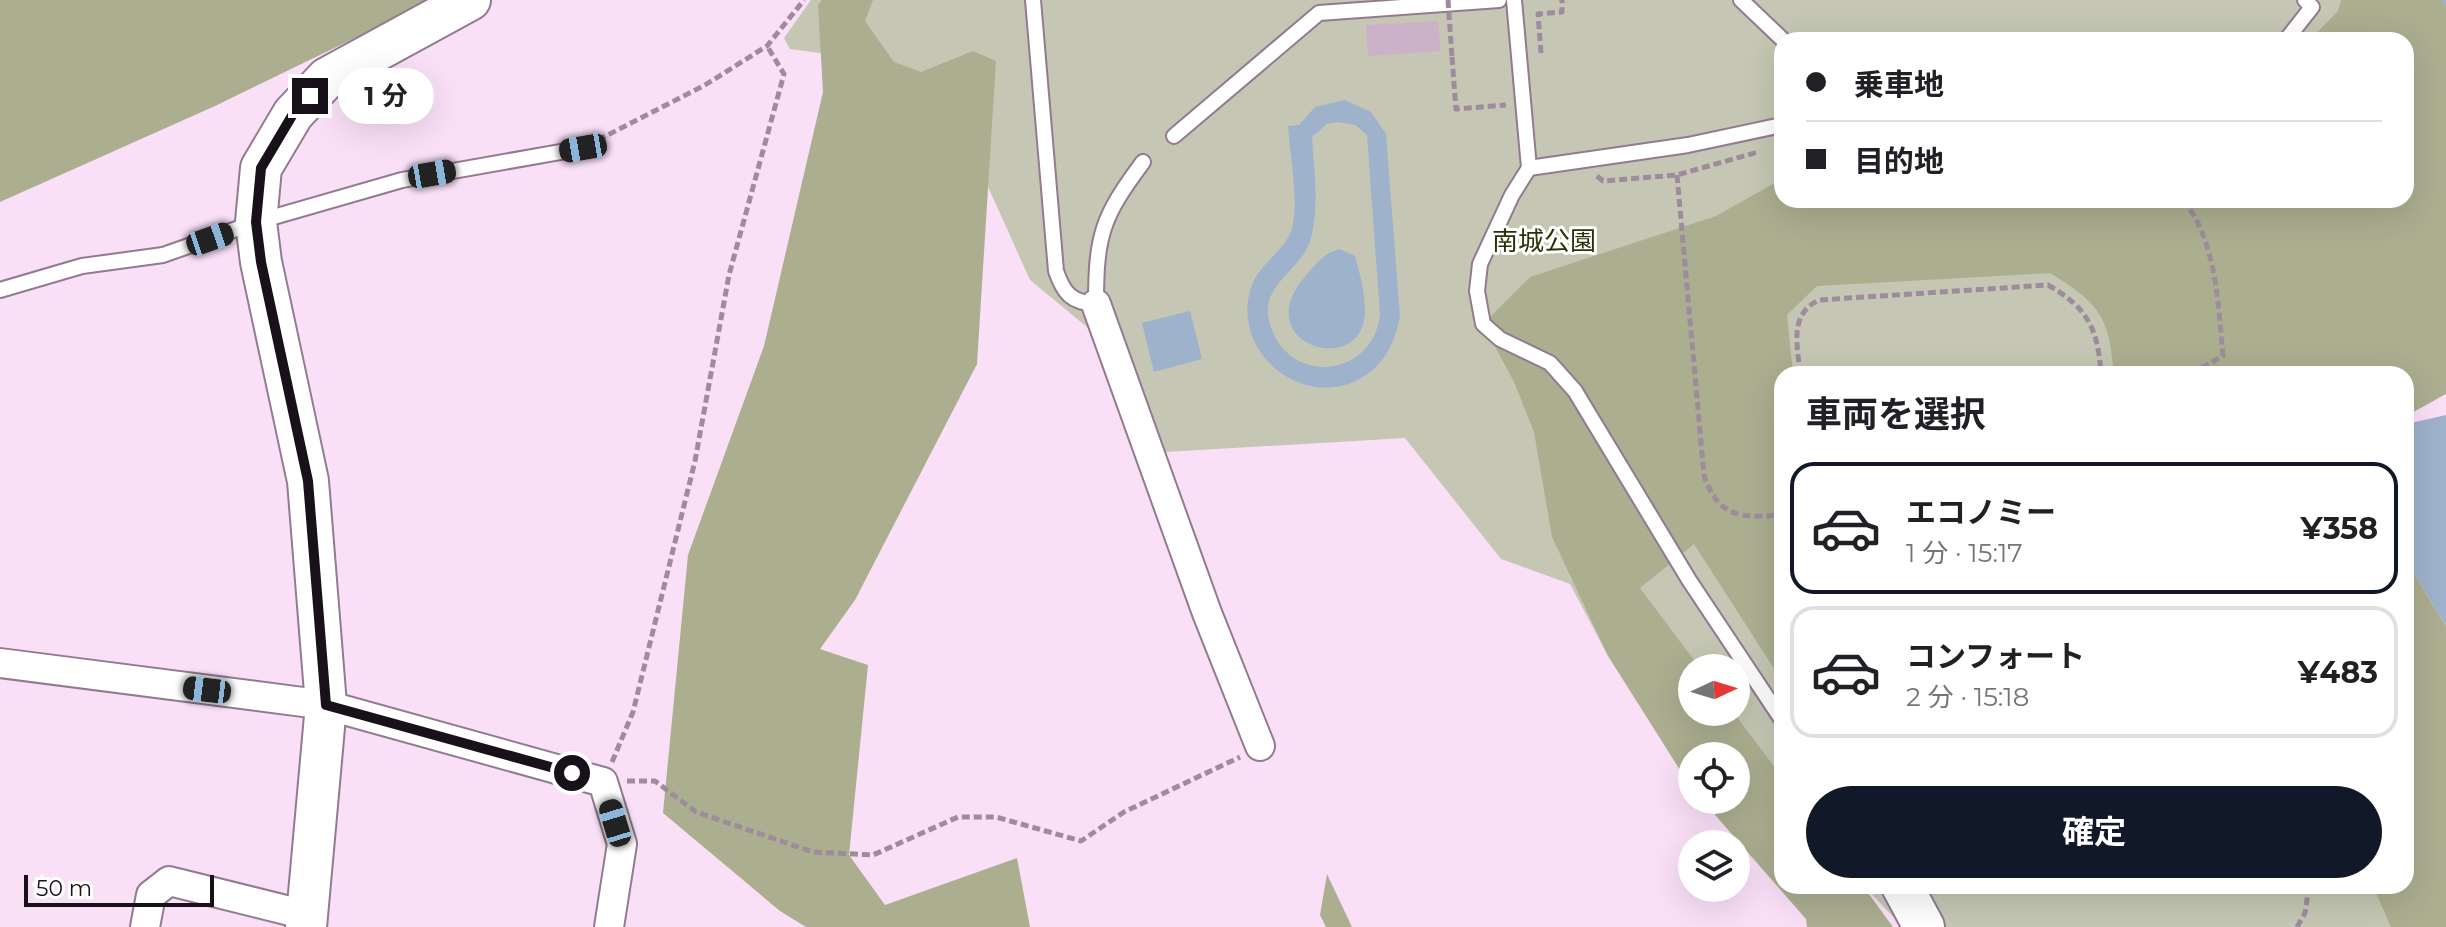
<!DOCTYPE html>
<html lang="ja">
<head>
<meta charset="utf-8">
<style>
	:root { --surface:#fff; --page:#f6f6f6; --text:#202124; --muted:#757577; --line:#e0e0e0; --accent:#111827 }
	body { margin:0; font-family:Montserrat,"Noto Sans JP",sans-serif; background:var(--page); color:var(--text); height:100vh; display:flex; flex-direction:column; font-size:30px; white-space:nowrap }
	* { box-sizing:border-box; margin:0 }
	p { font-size:26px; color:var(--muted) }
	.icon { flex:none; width:44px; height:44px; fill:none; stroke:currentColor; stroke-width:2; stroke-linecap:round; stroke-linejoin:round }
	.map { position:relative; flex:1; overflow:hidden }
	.details { position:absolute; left:1774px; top:366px; width:640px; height:528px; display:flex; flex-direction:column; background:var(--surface); border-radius:24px; box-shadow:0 8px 32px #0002 }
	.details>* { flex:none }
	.banner { position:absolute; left:1774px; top:32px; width:640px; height:176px; border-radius:24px; box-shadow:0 8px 32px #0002; display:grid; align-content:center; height:176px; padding:0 32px; background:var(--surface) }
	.needle { width:52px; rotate:86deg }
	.controls { position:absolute; left:1678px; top:654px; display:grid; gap:16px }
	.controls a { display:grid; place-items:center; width:72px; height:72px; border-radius:50%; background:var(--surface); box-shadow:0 8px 32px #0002; font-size:40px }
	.scale { position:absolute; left:24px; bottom:20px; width:190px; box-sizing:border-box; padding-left:8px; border:4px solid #191119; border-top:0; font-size:22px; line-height:28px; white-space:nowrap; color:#191119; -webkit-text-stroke:6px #fff; paint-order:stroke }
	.end { position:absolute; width:36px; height:36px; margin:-18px; border:10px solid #191119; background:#fff; box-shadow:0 0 0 4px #fff }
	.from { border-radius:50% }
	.bubble { position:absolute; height:56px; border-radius:28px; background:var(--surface); box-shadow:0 8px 32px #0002; font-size:26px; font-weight:700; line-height:56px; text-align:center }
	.car { position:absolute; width:24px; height:48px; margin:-24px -12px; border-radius:10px; box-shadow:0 0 6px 2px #0007; background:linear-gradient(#222 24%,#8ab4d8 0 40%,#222 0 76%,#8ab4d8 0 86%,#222 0) }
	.banner b { display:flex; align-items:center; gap:28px; height:76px; font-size:30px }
	.banner b+b { border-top:2px solid var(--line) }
	.banner i { width:20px; height:20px; background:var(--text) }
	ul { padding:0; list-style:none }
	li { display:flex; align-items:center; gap:24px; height:132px; margin:0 16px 12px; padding:0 16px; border:4px solid var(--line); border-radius:24px }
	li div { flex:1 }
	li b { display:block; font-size:30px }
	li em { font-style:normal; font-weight:700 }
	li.on { border-color:var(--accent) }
	li>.icon { width:72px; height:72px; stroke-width:1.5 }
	h2 { padding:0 32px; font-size:36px; line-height:96px }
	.primary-button { display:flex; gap:16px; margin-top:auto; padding:16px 32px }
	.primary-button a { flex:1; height:92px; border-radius:48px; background:var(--accent); color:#fff; font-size:32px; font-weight:700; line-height:92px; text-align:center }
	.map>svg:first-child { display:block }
	.green { fill:#c5c7b4; fill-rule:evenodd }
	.forest { fill:#abae8f }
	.water { fill:#9fb2cc; fill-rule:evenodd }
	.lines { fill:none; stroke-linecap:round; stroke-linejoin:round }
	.stream { stroke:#9fb2cc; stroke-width:8 }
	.building { fill:#cbb2c9 }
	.lane-casing { stroke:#927b90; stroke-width:18 }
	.street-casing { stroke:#927b90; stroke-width:32 }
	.secondary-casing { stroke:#927b90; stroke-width:44 }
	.path { stroke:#9e8c9d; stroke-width:5; stroke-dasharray:8 4; stroke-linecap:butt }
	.lane { stroke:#fff; stroke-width:14 }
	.street { stroke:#fff; stroke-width:28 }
	.secondary { stroke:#fff; stroke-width:40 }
	.path-bridge { stroke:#9e8c9d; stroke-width:5; stroke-dasharray:8 4; stroke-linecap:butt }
	.route { stroke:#191119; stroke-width:10 }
	.labels { text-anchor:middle; stroke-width:6; stroke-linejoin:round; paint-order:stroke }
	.park-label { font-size:26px; fill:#2e3008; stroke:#fff }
</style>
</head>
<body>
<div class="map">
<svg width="2446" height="927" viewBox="0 0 2446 927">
	<rect width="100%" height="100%" fill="#f9e0f7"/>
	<g class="green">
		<path d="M811 0H2433L2406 40H1782V200H2217L2245 374H1782V806L1736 756H1724L1608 656 1570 584 1501 559 1405 438 1148 453 1110 346 1030 280 957 118 842 56 790 49 784 38ZM1692 668H1736V712H1692Z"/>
		<polygon points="1864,886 2406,886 2446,927 1903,927"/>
	</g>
	<g class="forest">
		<polygon points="0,0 433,0 215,106 0,202"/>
		<polygon points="822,0 873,0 865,21 894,62 921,72 973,51 996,61 977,364 855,600 820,649 868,665 849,855 885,905 1017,858 1030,927 806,927 780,911 663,813 688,555 764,346 823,92 818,5"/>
		<path d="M2341 0H2446V394L2406 416V374H2114C2109 316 2100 304 2050 273L1817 286 1787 315 1793 374H1782V681L1694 544 1640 588 1700 668H1692V712H1733L1782 777V886H1863L1893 927H1807L1806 919 1702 800H1736V756H1692V789L1608 656 1552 537 1534 432 1514 382 1483 324 1530 277 1716 216 1782 179V200H2406V40H2310L2338 11Z"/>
		<polygon points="2406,560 2446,626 2446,927 2391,927 2373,886 2406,886"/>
		<polygon points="1327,874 1352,927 1326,927 1320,915"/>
	</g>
	<g class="water">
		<path d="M1345 100 1371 112 1386 134 1400 316C1395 341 1386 363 1363 377 1308 411 1236 359 1249 295 1255 263 1288 252 1293 224 1298 194 1290 157 1288 126L1299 125 1315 107ZM1338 122 1355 125 1367 135 1380 315C1372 380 1287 385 1270 324 1258 284 1300 273 1310 241 1320 208 1314 171 1312 137L1327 124Z"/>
		<path d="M1340 249 1355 256C1360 274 1365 293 1365 311 1364 379 1249 346 1303 279 1313 267 1325 251 1340 249Z"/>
		<polygon points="1190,311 1202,359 1154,372 1142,323"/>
		<polygon points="2446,415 2446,626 2406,560 2406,424"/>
	</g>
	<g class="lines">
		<polyline class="stream" points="2446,0 2446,1"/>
	</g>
	<polygon class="building" points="1438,21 1441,51 1368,56 1366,25"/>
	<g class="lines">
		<defs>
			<g id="lane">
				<path d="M1033 0 1056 271C1064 294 1071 302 1096 304 1096 235 1102 217 1143 162"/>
				<polyline points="1514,0 1529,168 1512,195 1480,264 1477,291 1483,324 1500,339 1550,363 1575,391 1689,580 1782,720"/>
				<polyline points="1741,0 1783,40"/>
				<polyline points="2286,40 2312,7 2305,0"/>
				<polyline points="1174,136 1319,13 1499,0"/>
				<polyline points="1529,168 1688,145 1782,125"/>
				<polyline points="0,290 82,266 163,255 256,222 402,180 583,148"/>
			</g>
			<g id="street">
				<polyline points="1096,304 1207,613 1260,746"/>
				<polyline points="0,663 326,705 603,782 622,844 609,927"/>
				<polyline points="145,927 151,895 169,881 306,915"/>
			</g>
			<g id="secondary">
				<polyline points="1902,886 1924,927"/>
				<polyline points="306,927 326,705 308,481 261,262 256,222 261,168 293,114 327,78 470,0"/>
			</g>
		</defs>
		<use href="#lane" class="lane-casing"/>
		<use href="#street" class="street-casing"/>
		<use href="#secondary" class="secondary-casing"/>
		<g class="path">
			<polyline points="1541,53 1538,14 1562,12 1562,0"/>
			<polyline points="1452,57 1456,109 1506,105"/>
			<polyline points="598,140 705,85 767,46 804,0"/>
			<path d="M1677 175 1704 476C1719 518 1741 518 1782 515"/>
			<polyline points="1597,176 1603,181 1677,175 1758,152"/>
			<path d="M2183 200C2217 241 2218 305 2223 356L2190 374"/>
			<path d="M1800 374C1798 346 1788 315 1819 300L2048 285C2088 308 2098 329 2101 374"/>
			<polyline points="612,762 633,712 695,461 729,275 784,74 767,46"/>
			<polyline points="627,781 655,781 696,812 813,852 873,855 958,817 996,817 1081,841 1124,812 1240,757"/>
			<polyline points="2297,927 2305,913 2309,886"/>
		</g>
		<use href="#lane" class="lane"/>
		<use href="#street" class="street"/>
		<use href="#secondary" class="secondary"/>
		<polyline class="path-bridge" points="1448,0 1452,57"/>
	</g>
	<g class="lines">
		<polyline class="route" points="310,96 293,114 261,168 256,222 261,262 308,481 326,705 572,773"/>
	</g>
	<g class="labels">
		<g class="park-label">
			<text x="1544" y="250">南城公園</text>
		</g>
	</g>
</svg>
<div class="controls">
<a><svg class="needle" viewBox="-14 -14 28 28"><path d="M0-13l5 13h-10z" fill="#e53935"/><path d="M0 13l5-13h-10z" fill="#757577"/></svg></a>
<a><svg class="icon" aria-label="locate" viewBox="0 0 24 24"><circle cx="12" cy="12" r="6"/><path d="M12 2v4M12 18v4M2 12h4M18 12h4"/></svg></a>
<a><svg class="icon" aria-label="layers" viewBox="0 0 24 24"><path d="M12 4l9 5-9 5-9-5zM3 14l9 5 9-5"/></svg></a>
</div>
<div class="scale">50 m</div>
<i class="end from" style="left:572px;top:773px"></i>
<i class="end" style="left:310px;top:96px"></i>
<div class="bubble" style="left:338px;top:68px;width:96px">1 分</div>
<i class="car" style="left:583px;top:148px;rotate:260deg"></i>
<i class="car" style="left:432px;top:174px;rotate:80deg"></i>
<i class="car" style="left:210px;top:239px;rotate:71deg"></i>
<i class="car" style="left:207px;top:690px;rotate:277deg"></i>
<i class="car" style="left:615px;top:823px;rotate:343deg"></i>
<div class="banner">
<b><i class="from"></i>乗車地</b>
<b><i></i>目的地</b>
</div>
<section class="details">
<h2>車両を選択</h2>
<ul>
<li class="on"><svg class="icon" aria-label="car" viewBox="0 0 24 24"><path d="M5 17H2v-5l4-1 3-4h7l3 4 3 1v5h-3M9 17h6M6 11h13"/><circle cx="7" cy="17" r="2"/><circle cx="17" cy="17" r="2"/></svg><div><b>エコノミー</b><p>1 分 · 15:17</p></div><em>¥358</em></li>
<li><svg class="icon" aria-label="car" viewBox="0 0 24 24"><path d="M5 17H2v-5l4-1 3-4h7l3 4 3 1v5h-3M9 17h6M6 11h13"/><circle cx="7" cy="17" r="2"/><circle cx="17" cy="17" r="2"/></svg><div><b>コンフォート</b><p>2 分 · 15:18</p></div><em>¥483</em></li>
</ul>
<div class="primary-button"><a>確定</a></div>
</section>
</div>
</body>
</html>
